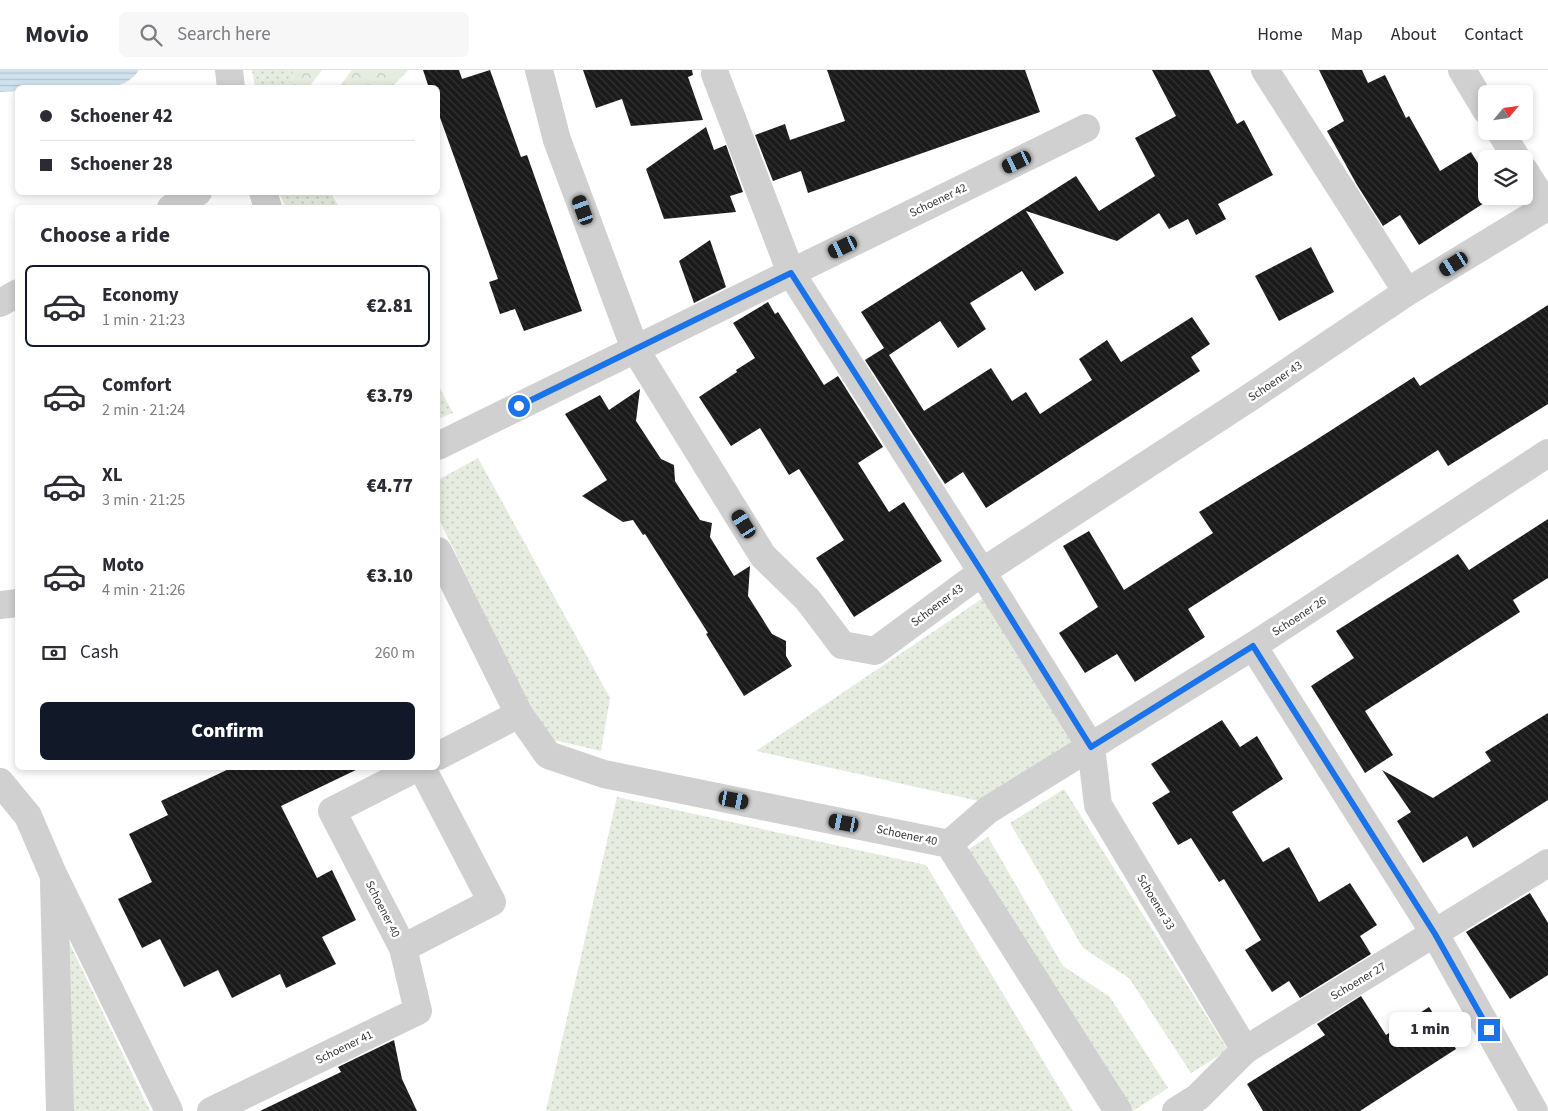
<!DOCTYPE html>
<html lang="en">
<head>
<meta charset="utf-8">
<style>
	:root { --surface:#fff; --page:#f7f7f7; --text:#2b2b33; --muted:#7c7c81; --line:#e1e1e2; --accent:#111827 }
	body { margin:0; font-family:"Source Sans 3",sans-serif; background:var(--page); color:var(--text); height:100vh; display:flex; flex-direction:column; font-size:19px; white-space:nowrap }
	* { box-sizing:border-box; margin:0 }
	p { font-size:16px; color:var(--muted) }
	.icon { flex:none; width:28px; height:28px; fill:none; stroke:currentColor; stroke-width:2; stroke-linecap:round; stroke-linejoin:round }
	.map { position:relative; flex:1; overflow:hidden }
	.details { position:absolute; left:15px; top:135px; width:425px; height:565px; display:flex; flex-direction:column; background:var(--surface); border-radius:8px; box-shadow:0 2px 8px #0003 }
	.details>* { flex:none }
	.top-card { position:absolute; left:15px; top:15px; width:425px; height:110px; border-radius:8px; box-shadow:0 2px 8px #0003; display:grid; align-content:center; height:110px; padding:0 25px; background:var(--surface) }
	.needle { width:32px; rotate:61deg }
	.tools { position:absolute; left:1478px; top:15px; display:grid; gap:10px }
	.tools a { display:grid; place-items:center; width:55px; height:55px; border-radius:8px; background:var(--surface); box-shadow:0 2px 8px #0003; font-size:25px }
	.end { position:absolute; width:22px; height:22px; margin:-11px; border:6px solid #1a73e8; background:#fff; box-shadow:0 0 0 2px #fff }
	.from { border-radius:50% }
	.bubble { position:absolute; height:35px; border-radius:8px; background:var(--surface); box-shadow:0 2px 8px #0003; font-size:16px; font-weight:800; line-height:35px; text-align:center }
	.car { position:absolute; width:15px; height:30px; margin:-15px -8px; border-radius:6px; box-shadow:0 0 4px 1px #0007; background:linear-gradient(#222 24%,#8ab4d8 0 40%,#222 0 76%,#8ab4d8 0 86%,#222 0) }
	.top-card b { display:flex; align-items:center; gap:18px; height:48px; font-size:19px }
	.top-card b+b { border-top:1px solid var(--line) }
	.top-card i { width:12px; height:12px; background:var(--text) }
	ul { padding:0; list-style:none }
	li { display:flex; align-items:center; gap:15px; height:82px; margin:0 10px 8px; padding:0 15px; border:2px solid transparent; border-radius:8px }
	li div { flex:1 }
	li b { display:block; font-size:19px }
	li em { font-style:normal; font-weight:800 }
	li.current { border-color:var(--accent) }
	li>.icon { width:45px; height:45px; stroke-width:1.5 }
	h2 { padding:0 25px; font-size:22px; line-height:60px }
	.pay { display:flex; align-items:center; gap:12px; height:55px; padding:0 25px; font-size:19px }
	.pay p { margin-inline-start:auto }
	.cta { display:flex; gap:10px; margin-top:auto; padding:10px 25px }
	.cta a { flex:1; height:58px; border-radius:8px; background:var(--accent); color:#fff; font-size:20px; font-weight:800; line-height:58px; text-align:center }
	header { display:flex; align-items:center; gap:30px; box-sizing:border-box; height:70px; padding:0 25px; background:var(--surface); border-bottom:1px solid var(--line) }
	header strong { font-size:24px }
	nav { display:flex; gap:28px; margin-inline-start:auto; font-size:18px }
	.search { width:350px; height:45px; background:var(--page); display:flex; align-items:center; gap:12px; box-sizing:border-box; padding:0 18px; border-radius:8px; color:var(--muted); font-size:19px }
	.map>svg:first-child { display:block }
	.grass { fill:url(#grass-dots) }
	.forest { fill:url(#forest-crowns) }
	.water { fill:url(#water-rules) }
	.building { fill:url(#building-back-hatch) }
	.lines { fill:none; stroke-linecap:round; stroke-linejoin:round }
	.pedestrian { stroke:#d0d0d0; stroke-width:28 }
	.minor { stroke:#d0d0d0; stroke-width:28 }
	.route { stroke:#1a73e8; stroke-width:6 }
	.labels { text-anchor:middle; stroke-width:5; stroke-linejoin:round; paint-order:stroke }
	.street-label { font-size:12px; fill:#333; stroke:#fff }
</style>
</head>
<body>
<header>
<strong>Movio</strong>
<div class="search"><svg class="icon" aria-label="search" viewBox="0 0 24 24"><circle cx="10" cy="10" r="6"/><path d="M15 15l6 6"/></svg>Search here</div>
<nav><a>Home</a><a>Map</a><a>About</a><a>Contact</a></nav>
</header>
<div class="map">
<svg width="1548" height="1041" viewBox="0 0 1548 1041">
	<defs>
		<pattern id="grass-dots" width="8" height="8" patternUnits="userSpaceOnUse" patternTransform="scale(1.25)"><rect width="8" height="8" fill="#e6ecdf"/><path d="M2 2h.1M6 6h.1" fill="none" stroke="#c6cbc0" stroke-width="1.8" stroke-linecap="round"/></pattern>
		<pattern id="forest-crowns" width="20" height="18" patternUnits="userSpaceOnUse" patternTransform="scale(1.25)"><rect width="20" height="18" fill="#e6ecdf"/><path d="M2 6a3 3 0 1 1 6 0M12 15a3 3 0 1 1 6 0" fill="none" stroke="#c6cbc0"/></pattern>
		<pattern id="water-rules" width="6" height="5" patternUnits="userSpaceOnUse" patternTransform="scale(1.25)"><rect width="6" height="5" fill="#cfe2ee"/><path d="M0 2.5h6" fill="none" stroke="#b2c2cd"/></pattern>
		<pattern id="building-back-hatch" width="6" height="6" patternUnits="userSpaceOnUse" patternTransform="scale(1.25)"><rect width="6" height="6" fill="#1a1a1a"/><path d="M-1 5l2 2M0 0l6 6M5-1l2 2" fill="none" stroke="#333"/></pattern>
	</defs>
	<rect width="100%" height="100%" fill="#fff"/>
	<g class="grass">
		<polygon points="252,0 293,0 292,17 255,17"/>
		<polygon points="279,123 331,123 339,137 286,137"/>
		<polygon points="438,315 453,343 438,349"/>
		<polygon points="478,388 610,628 601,681 545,668 438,447 438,410"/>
		<polygon points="998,518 1087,662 983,732 756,681"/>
		<polygon points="1064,719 1228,980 1191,1003 1129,908 1083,878 1010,753"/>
		<polygon points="617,727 926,795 1073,1041 546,1041"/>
		<polygon points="988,767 1063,896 1110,927 1168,1018 1133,1041 1117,1041 958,786"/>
		<polygon points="57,847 150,1041 73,1041"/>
	</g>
	<g class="forest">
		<polygon points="293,0 322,0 309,17 292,18"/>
		<polygon points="352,0 408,0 392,17 339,17"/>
	</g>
	<path class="water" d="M0 0H139C133 9 126 13 116 16L18 18 17 21 0 22Z"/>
	<g class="building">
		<polygon points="423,0 459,0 462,9 490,0 521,87 527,85 582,241 524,261 515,239 500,244 489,212 498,209 438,42 438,18 429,18"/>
		<polygon points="583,0 692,0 693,5 688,7 703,50 631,56 622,29 596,38"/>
		<polygon points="827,0 1025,0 1040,42 808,123 801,101 773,111 755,65 785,54 790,70 845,51"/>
		<polygon points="1152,0 1209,0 1237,54 1244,50 1273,105 1218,134 1226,149 1196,165 1188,149 1169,159 1159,143 1117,171 1026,141 1064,203 1035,221 1022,201 970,233 986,259 958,278 940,251 889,285 924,341 991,298 1012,331 1026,322 1040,344 1092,310 1079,289 1107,270 1121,292 1192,247 1210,274 1191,287 1200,301 986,438 963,402 945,414 865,290 884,278 861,242 1076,106 1099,141 1155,106 1135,68 1176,46"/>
		<polygon points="1319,0 1362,0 1368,13 1385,5 1406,48 1409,46 1440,101 1471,82 1486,106 1486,126 1495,126 1419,175 1400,145 1383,156 1357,115 1327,61 1344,51"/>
		<polygon points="706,57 714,80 726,75 743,122 730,126 736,142 664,149 646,99"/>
		<polygon points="710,170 726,217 694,233 679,191"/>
		<polygon points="1311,177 1334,222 1279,251 1255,206"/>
		<polygon points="768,232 775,244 778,242 824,315 838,306 883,377 858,393 889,442 904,432 942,491 854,547 816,488 844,470 799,399 789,405 760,358 731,376 699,327 737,302 736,300 755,288 733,253"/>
		<polygon points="1548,235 1548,334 1448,396 1438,380 1188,539 1205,567 1135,612 1117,584 1085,603 1059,563 1098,537 1063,476 1089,461 1124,520 1213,463 1199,442 1305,377 1414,307 1420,316"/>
		<polygon points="640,319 636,351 661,389 674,395 675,411 700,450 712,453 710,467 734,506 750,496 748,526 772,564 786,571 786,586 792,596 744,626 706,564 708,563 645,464 643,465 633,450 623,452 582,426 607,410 565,344 600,325 609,340"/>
		<polygon points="1548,449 1548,508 1513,530 1520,542 1365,641 1393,685 1365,703 1311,616 1354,588 1336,561 1458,484 1469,500"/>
		<polygon points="1548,643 1548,730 1473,778 1467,766 1423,793 1397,751 1411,742 1382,700 1433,728 1491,691 1485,682"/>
		<polygon points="1222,650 1240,677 1257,666 1283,709 1232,742 1263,792 1289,777 1319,832 1350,813 1377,855 1360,866 1371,884 1300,928 1289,911 1272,922 1245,880 1261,870 1224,809 1219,812 1191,768 1178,775 1152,733 1170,722 1151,694"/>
		<polygon points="231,698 360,698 281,736 317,808 332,800 356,850 322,867 336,894 286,918 280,904 232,928 218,900 184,917 160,869 142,878 118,829 152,812 129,764 168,745 161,731"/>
		<polygon points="1530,823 1548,853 1548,905 1510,929 1466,862"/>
		<polygon points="1361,926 1386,965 1429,937 1456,979 1360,1041 1263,1041 1247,1014 1325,965 1317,954"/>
		<polygon points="394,970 402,1009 417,1041 260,1041 341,1002 338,997"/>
	</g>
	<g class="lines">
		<polyline class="pedestrian" points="211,1041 418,941 403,878"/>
		<g class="minor">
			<polyline points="229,0 231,18"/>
			<polyline points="539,0 557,70 635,279 763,486 808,530 842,575 875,581 982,502 1249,328 1407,222 1547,137"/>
			<polyline points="1265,0 1407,222"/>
			<polyline points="1462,0 1486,40"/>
			<polyline points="715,4 791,203 982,502 1091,677 1098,735 1245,980"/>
			<polyline points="1500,61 1517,89"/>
			<polyline points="1524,100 1548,138"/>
			<polyline points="263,122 268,138"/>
			<polyline points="171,138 198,122"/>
			<polyline points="0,233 18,223"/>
			<polyline points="438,376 1086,58"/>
			<polyline points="438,481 519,644 548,685 604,704 949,774 1118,1041"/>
			<polyline points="0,535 18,533"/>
			<polyline points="1253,576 1435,864 1534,1041"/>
			<polyline points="438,686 519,644"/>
			<polyline points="416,698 332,741 403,878 492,832 422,698"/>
			<polyline points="0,712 28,746 53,804 169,1041"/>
			<polyline points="949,774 988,740 1253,576 1548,383"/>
			<polyline points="54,813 60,1041"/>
			<polyline points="1176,1041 1198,1027 1245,980 1548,793"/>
		</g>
	</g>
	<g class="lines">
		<polyline class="route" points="519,336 791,203 982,502 1091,677 1253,576 1435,864 1489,960"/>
	</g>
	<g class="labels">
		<g class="street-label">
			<text transform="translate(938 130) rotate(-26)" y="4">Schoener 42</text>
			<text transform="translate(1275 311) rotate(-34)" y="4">Schoener 43</text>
			<text transform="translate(937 535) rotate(-37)" y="4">Schoener 43</text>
			<text transform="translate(1299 546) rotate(-33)" y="4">Schoener 26</text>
			<text transform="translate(907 765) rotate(12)" y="4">Schoener 40</text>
			<text transform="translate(1156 832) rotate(59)" y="4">Schoener 33</text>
			<text transform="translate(383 839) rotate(63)" y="4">Schoener 40</text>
			<text transform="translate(1358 911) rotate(-31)" y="4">Schoener 27</text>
			<text transform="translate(344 977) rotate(-26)" y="4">Schoener 41</text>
		</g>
	</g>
</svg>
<div class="tools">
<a><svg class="needle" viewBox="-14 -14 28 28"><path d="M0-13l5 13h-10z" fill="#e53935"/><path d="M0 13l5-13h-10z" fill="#7c7c81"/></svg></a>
<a><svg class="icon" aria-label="layers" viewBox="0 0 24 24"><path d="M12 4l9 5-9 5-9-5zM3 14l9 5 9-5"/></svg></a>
</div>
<i class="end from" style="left:519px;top:336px"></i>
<i class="end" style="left:1489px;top:960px"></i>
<div class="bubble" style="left:1389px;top:942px;width:82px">1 min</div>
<i class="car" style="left:1017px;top:92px;rotate:244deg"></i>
<i class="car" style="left:583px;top:140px;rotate:340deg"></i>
<i class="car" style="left:843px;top:177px;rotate:244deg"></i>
<i class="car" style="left:1454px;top:194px;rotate:238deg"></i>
<i class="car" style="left:744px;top:454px;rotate:328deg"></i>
<i class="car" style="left:734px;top:730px;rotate:101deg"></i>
<i class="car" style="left:844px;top:753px;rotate:281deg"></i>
<div class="top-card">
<b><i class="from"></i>Schoener 42</b>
<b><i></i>Schoener 28</b>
</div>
<section class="details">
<h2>Choose a ride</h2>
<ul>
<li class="current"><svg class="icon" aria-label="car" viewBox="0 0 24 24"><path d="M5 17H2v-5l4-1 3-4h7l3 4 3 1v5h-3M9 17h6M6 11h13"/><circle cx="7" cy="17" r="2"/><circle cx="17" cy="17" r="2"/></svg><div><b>Economy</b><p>1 min · 21:23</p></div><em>€2.81</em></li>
<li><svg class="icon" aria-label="car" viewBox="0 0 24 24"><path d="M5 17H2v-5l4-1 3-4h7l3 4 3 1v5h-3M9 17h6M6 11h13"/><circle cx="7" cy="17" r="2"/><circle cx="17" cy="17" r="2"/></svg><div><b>Comfort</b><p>2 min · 21:24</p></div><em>€3.79</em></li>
<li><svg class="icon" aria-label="car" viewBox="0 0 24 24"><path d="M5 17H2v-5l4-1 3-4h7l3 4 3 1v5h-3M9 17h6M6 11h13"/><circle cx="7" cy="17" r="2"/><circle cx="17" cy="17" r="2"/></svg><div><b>XL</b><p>3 min · 21:25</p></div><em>€4.77</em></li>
<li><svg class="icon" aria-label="car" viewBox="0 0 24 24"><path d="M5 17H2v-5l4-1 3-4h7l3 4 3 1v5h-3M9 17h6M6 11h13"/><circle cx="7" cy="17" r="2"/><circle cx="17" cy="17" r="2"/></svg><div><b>Moto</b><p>4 min · 21:26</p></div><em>€3.10</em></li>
</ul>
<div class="pay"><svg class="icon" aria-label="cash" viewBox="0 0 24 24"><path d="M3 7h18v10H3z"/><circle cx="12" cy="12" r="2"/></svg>Cash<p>260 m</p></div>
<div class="cta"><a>Confirm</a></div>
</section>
</div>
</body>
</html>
